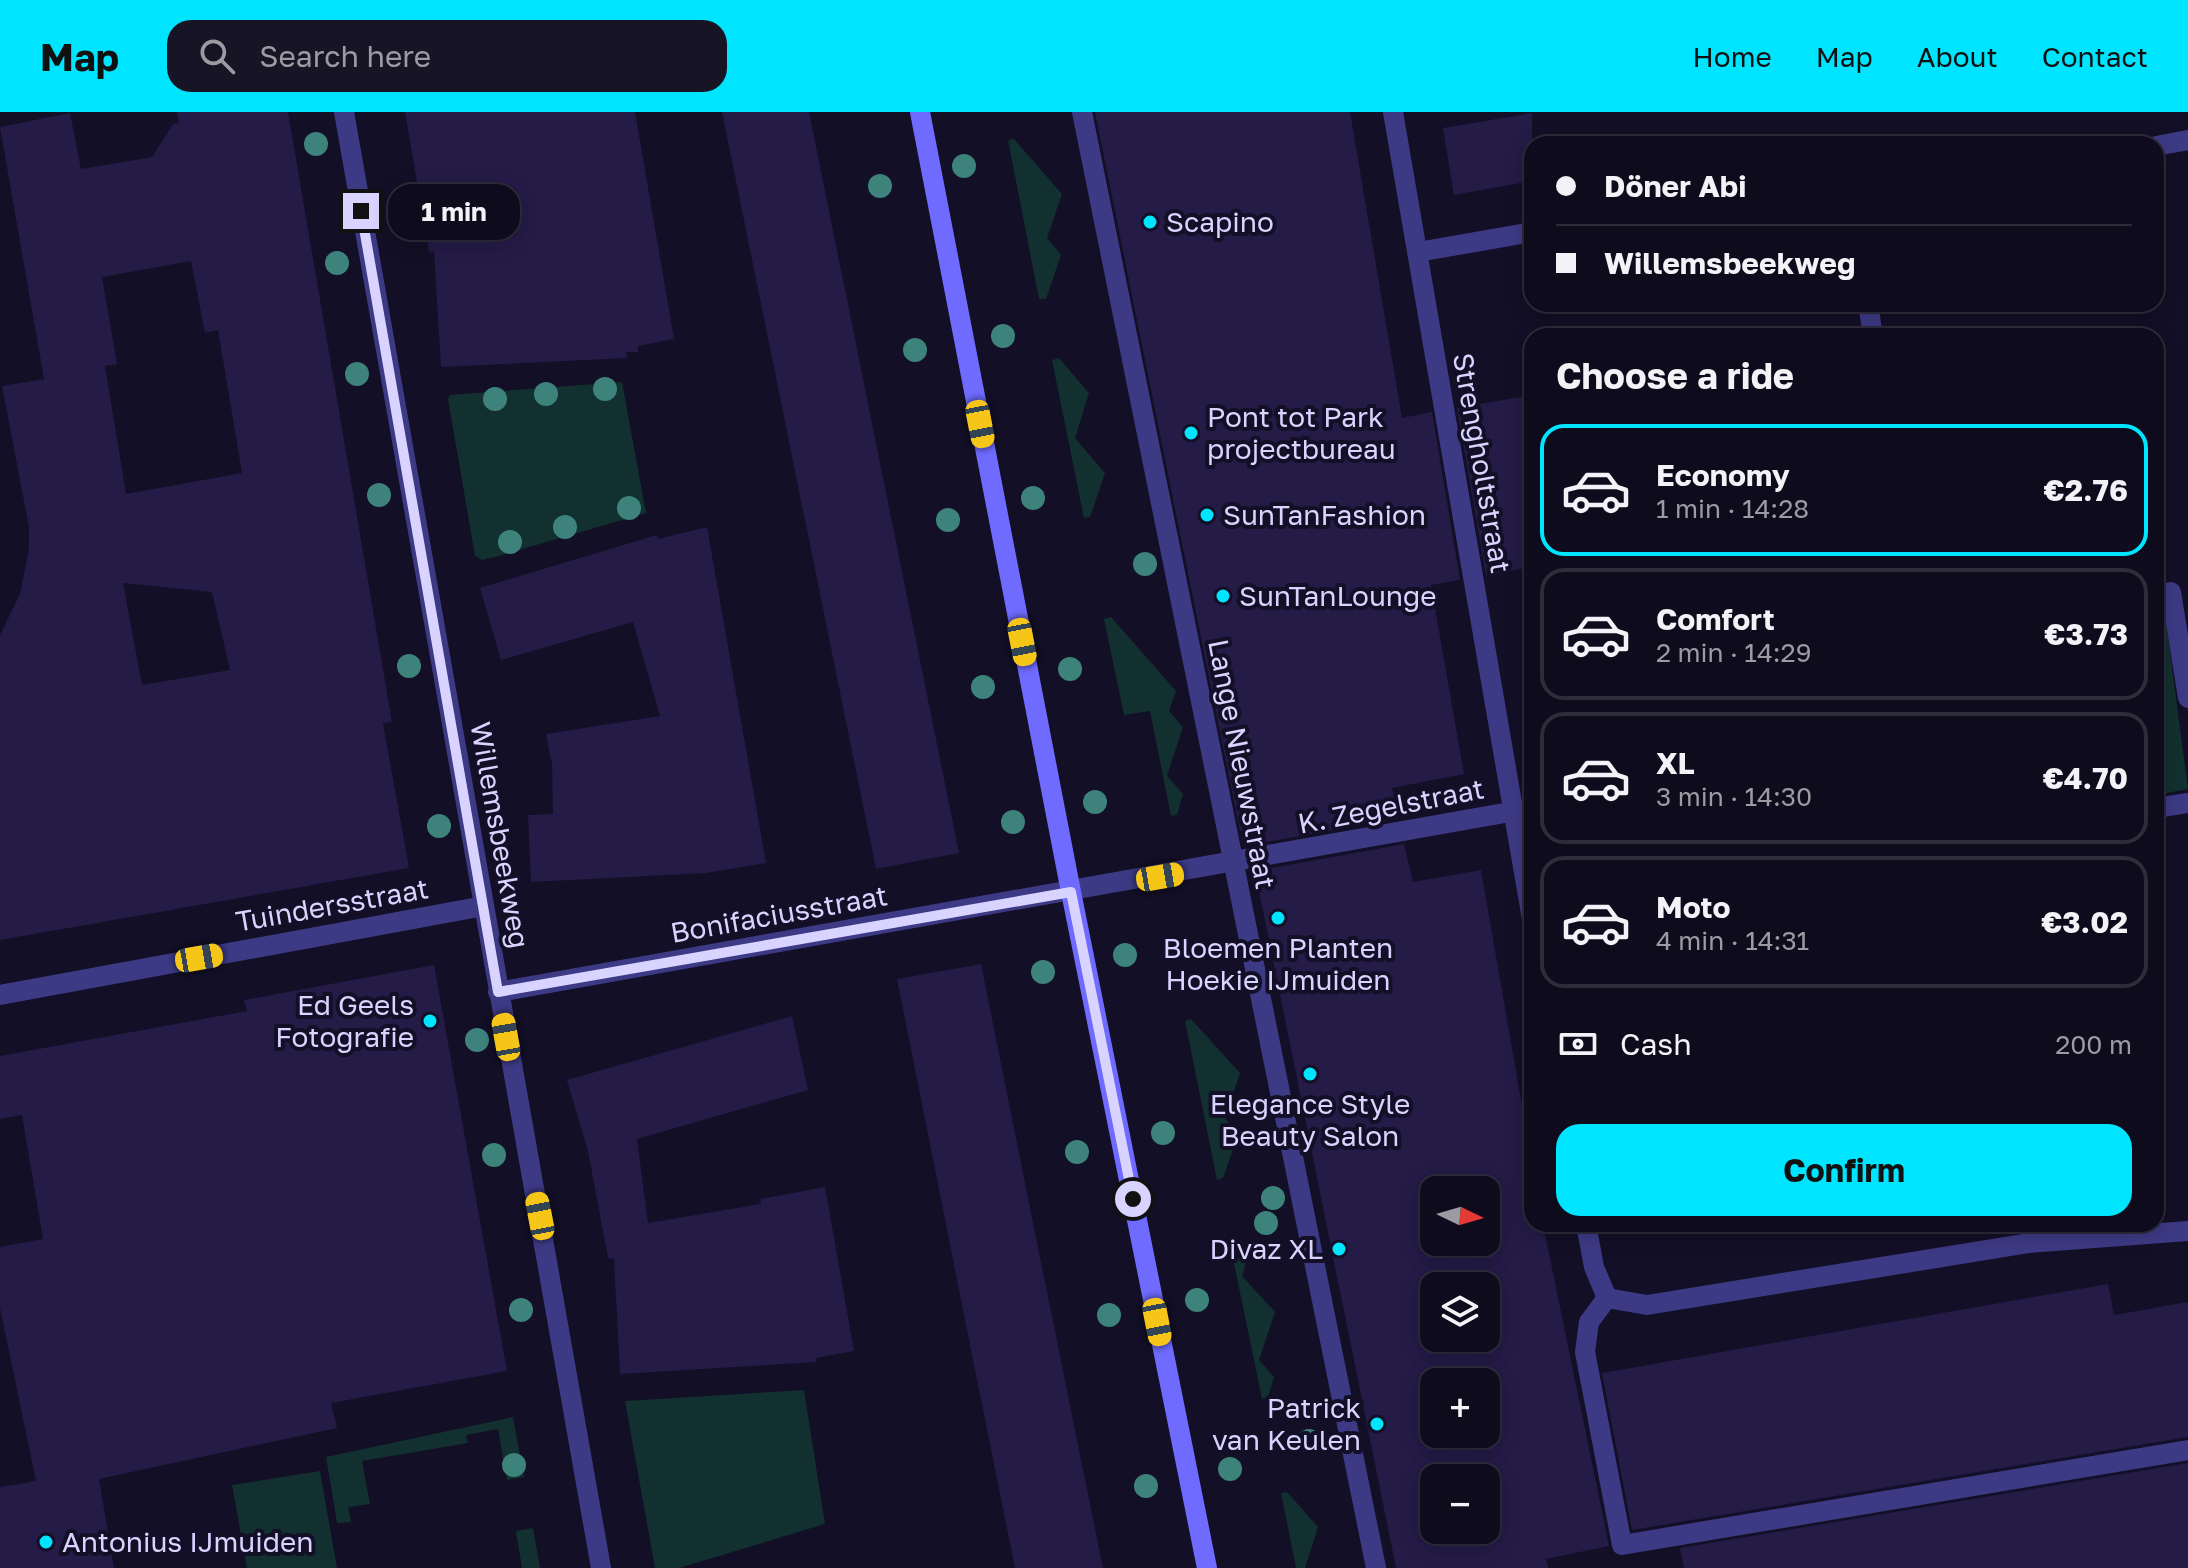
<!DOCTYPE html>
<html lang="en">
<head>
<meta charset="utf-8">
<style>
	:root { --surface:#0e0b1c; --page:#171425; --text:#f1f3f6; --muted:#9b9ba3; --line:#2e2b3b; --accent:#00e5ff }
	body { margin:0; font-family:"Golos Text",sans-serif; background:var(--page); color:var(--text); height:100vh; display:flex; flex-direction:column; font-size:30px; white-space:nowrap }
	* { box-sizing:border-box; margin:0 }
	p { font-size:26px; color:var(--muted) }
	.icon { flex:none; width:44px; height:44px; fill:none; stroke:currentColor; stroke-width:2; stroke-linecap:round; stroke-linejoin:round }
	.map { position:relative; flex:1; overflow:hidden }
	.panel { position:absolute; left:1524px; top:216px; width:640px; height:904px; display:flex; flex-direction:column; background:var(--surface); border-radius:24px; box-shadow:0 4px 20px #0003,0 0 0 2px var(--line) }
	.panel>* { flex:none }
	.hud { position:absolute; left:1524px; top:24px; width:640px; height:176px; border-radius:24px; box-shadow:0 4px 20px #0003,0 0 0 2px var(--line); display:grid; align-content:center; height:176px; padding:0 32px; background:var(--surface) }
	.needle { width:52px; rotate:95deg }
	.controls { position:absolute; left:1420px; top:1064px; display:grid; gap:16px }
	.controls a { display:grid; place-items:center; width:80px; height:80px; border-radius:16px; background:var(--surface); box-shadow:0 4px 20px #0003,0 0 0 2px var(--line); font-size:40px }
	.end { position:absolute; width:36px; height:36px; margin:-18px; border:10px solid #d9d4ff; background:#111; box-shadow:0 0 0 4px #111 }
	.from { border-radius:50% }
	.bubble { position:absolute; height:56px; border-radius:24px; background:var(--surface); box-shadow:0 4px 20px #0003,0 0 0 2px var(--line); font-size:26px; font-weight:700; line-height:56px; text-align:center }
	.car { position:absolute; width:24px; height:48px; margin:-24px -12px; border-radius:10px; box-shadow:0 0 6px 2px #0007; background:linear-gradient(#f5c518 24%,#345 0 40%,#f5c518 0 76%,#345 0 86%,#f5c518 0) }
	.hud b { display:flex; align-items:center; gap:28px; height:76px; font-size:30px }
	.hud b+b { border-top:2px solid var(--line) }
	.hud i { width:20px; height:20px; background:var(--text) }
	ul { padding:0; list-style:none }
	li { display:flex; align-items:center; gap:24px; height:132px; margin:0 16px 12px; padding:0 16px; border:4px solid var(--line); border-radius:24px }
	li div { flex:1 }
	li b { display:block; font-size:30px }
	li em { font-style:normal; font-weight:700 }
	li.current { border-color:var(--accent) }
	li>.icon { width:72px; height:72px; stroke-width:1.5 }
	h2 { padding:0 32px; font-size:36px; line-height:96px }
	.pay { display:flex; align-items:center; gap:20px; height:88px; padding:0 32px; font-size:30px }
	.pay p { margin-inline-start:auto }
	.cta { display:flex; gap:16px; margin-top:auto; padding:16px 32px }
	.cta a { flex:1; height:92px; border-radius:24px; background:var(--accent); color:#111; font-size:32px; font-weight:700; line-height:92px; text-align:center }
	header { display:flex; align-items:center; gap:48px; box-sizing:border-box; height:112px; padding:0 40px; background:var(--accent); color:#111 }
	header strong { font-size:38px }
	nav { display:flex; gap:44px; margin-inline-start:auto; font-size:28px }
	.search { width:560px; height:72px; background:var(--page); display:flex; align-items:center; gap:20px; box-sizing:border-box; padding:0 28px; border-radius:24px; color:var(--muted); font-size:30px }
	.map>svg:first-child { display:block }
	.green { fill:#12302f }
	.building { fill:#241b47; fill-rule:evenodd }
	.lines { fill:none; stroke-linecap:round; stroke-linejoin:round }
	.lane { stroke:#3d3a85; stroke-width:20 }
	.street { stroke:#3d3a85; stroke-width:20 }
	.secondary { stroke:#6f6bff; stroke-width:20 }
	.tree { fill:#3d827b }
	.route { stroke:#d9d4ff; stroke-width:10 }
	.poi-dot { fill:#00e5ff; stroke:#130f26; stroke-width:3 }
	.labels { text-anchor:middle; stroke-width:8; stroke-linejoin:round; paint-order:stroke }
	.poi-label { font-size:28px; fill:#d9d4ff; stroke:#130f26; text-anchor:start }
	.street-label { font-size:28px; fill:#d9d4ff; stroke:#130f26 }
</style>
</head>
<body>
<header>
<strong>Map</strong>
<div class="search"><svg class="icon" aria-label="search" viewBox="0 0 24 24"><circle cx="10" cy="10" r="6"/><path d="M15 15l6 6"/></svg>Search here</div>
<nav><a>Home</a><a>Map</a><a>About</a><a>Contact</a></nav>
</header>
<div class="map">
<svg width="2188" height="1456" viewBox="0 0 2188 1456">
	<rect width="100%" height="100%" fill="#130f26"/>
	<g class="green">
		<polygon points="1014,27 1062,82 1047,126 1061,143 1046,187 1039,187 1008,28"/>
		<polygon points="1059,246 1089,281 1075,326 1105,361 1090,405 1084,406 1052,248"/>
		<polygon points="622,270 646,401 499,444 482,448 475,444 448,287 450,283"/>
		<polygon points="2163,487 2188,677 2156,683 2156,489"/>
		<polygon points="1111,505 1176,579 1169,599 1183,615 1167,664 1183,682 1177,703 1171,704 1150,599 1124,603 1104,507"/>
		<polygon points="1191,907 1240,961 1225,1006 1238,1022 1223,1066 1217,1068 1185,909"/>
		<polygon points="1235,1126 1249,1141 1242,1164 1275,1200 1259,1248 1274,1265 1268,1285 1262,1287 1229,1127"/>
		<polygon points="804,1278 825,1412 679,1456 655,1456 625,1289"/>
		<polygon points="513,1305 524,1365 507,1368 498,1317 466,1323 468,1331 362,1349 370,1392 348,1395 351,1410 337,1411 326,1345"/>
		<polygon points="320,1359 337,1456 247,1456 232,1373"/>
		<polygon points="1287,1380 1318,1415 1305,1456 1296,1456 1281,1381"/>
		<polygon points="533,1416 540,1456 522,1456 516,1419"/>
	</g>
	<g class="building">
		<path d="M177 0H288L392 610 383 611 409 756 0 828V523L20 482 29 437V415L2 274 44 267 0 15 70 1 81 57 152 45 173 12 179 11ZM191 149 205 221 218 218 242 361 126 382 105 254 117 252 102 165ZM123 471 212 480 230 558 142 573Z"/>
		<polygon points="405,0 635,0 674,227 638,234 638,240 626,240 627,246 441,255 434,139 429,140"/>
		<polygon points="722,0 809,0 959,741 876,757"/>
		<polygon points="1095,0 1350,0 1402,306 1432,300 1460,468 1431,473 1464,662 1392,676 1399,706 1250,733 1246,717 1240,719"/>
		<polygon points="1532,1 1532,69 1454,83 1443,16"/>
		<polygon points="1532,283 1532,455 1486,463 1457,296"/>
		<polygon points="707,415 766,751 706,761 531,770 528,703 553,702 552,652 546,622 660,604 633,510 501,548 480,476 657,423 658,427"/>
		<path d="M1404 732 1413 770 1481 758 1532 1051V1112H1543L1609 1434 1546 1447 1548 1456H1396L1255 759ZM1434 1078H1486V1130H1434ZM1434 1174H1486V1226H1434ZM1434 1270H1486V1322H1434ZM1434 1366H1486V1418H1434Z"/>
		<polygon points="981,852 1031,1101 1103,1456 1015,1456 973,1248 897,867"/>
		<polygon points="434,853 507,1259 331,1291 337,1316 99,1367 114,1456 0,1456 0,1375 36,1369 0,1196 0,1135 43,1127 22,1003 0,1007 0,944 247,899 244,888"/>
		<polygon points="792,904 808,978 637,1027 648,1111 761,1092 760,1087 825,1075 854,1239 816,1246 817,1250 620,1262 614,1147 608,1146 588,1039 567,968"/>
		<polygon points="2108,1172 2114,1203 2188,1190 2188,1325 1632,1418 1602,1261"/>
		<polygon points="2188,1351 2188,1456 1684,1456 1680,1436"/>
	</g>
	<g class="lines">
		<polyline class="lane" points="1607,1186 1589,1210 1585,1240 1622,1433 2188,1338"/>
		<g class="street">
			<polyline points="344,0 601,1456"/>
			<polyline points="1082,0 1376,1456"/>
			<polyline points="1393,0 1532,807"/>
			<polyline points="2156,34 2188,28"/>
			<polyline points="1418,140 1532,120"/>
			<polyline points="1868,192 1873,224"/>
			<polyline points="2156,483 2171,480 2188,586"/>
			<polyline points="2156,696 2188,691"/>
			<polyline points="498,880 1532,696"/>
			<polyline points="0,883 484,794"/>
			<polyline points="1586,1112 1594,1155 1607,1186 1647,1193 2029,1131 2188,1119"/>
		</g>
		<polyline class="secondary" points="920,0 1071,780 1207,1456"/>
	</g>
	<g class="tree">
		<circle cx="316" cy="32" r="12"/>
		<circle cx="964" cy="54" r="12"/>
		<circle cx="880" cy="74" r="12"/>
		<circle cx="337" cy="151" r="12"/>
		<circle cx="1003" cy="224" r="12"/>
		<circle cx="915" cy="238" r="12"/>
		<circle cx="357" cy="262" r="12"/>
		<circle cx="605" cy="277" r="12"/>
		<circle cx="546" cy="282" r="12"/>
		<circle cx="495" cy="287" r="12"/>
		<circle cx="379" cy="383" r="12"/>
		<circle cx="1033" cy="386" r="12"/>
		<circle cx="629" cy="396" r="12"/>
		<circle cx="948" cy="408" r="12"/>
		<circle cx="565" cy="415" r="12"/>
		<circle cx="510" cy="430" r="12"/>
		<circle cx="1145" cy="452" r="12"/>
		<circle cx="409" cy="554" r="12"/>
		<circle cx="1070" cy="557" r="12"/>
		<circle cx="983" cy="575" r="12"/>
		<circle cx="1095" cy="690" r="12"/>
		<circle cx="1013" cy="710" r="12"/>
		<circle cx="439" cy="714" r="12"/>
		<circle cx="1125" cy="843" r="12"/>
		<circle cx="1043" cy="860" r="12"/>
		<circle cx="477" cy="928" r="12"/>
		<circle cx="1163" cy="1021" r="12"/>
		<circle cx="1077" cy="1040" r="12"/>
		<circle cx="494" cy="1043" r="12"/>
		<circle cx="1273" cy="1086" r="12"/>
		<circle cx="1266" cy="1111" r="12"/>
		<circle cx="1197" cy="1188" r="12"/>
		<circle cx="521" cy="1198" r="12"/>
		<circle cx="1109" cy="1203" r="12"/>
		<circle cx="1309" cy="1329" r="12"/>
		<circle cx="514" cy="1353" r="12"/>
		<circle cx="1230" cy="1357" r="12"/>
		<circle cx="1146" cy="1374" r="12"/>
	</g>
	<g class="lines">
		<polyline class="route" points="361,99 498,880 1071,780 1133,1087"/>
	</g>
	<g class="poi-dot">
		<circle cx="1150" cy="110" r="8"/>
		<circle cx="1191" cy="321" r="8"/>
		<circle cx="1207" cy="403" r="8"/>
		<circle cx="1223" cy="484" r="8"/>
		<circle cx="1278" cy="806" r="8"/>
		<circle cx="430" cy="909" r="8"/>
		<circle cx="1310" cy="962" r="8"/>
		<circle cx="1339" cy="1137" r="8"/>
		<circle cx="1377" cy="1312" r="8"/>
		<circle cx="46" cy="1430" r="8"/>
	</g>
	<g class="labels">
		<g class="poi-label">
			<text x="1166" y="120">Scapino</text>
			<text x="1207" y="315">Pont tot Park<tspan x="1207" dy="32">projectbureau</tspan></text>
			<text x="1223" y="413">SunTanFashion</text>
			<text x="1239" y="494">SunTanLounge</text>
			<text x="1278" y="846" text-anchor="middle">Bloemen Planten<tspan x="1278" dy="32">Hoekie IJmuiden</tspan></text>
			<text x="414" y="903" text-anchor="end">Ed Geels<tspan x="414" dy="32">Fotografie</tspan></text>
			<text x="1310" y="1002" text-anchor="middle">Elegance Style<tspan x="1310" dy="32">Beauty Salon</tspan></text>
			<text x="1323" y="1147" text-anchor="end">Divaz XL</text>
			<text x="1361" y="1306" text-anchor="end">Patrick<tspan x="1361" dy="32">van Keulen</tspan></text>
			<text x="62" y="1440">Antonius IJmuiden</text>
		</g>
		<g class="street-label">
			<text transform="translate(1482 351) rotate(80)" y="10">Strengholtstraat</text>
			<text transform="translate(1242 652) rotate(79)" y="10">Lange Nieuwstraat</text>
			<text transform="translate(1391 694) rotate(-11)" y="10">K. Zegelstraat</text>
			<text transform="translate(500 723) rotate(80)" y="10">Willemsbeekweg</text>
			<text transform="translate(332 793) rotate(-10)" y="10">Tuindersstraat</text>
			<text transform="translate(779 802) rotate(-10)" y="10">Bonifaciusstraat</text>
		</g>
	</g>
</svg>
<div class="controls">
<a><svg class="needle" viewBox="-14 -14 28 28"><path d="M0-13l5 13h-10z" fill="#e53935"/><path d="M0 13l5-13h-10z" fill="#9b9ba3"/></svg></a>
<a><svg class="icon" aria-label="layers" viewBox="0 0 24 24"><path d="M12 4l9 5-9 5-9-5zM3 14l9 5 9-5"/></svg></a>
<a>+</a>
<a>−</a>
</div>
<i class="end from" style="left:1133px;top:1087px"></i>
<i class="end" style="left:361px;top:99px"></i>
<div class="bubble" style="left:388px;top:72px;width:132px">1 min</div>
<i class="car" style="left:980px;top:312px;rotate:169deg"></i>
<i class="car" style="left:1022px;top:530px;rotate:169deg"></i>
<i class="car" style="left:1160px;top:765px;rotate:80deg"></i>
<i class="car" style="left:199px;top:846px;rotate:80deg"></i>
<i class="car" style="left:506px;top:925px;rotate:350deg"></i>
<i class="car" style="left:540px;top:1104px;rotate:349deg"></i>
<i class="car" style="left:1157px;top:1210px;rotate:169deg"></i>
<div class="hud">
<b><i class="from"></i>Döner Abi</b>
<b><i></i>Willemsbeekweg</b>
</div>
<section class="panel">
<h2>Choose a ride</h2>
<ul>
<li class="current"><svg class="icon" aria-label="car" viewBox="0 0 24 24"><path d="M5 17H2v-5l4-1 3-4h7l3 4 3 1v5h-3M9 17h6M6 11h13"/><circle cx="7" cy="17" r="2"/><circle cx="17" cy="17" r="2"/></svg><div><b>Economy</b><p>1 min · 14:28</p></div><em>€2.76</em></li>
<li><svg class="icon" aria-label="car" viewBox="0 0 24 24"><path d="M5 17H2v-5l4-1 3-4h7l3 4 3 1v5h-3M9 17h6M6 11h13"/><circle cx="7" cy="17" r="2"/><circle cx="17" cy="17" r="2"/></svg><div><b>Comfort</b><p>2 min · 14:29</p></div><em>€3.73</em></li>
<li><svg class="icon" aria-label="car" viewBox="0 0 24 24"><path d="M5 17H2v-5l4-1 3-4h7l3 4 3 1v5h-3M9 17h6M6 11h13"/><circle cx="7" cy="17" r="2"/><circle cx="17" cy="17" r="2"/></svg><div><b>XL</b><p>3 min · 14:30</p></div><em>€4.70</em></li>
<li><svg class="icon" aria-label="car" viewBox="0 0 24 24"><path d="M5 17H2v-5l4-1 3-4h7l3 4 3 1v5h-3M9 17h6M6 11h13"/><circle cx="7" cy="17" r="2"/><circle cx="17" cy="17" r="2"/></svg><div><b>Moto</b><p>4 min · 14:31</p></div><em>€3.02</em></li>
</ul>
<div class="pay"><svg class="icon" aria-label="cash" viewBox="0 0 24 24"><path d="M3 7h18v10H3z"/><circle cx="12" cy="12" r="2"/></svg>Cash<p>200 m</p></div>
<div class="cta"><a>Confirm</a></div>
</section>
</div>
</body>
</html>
